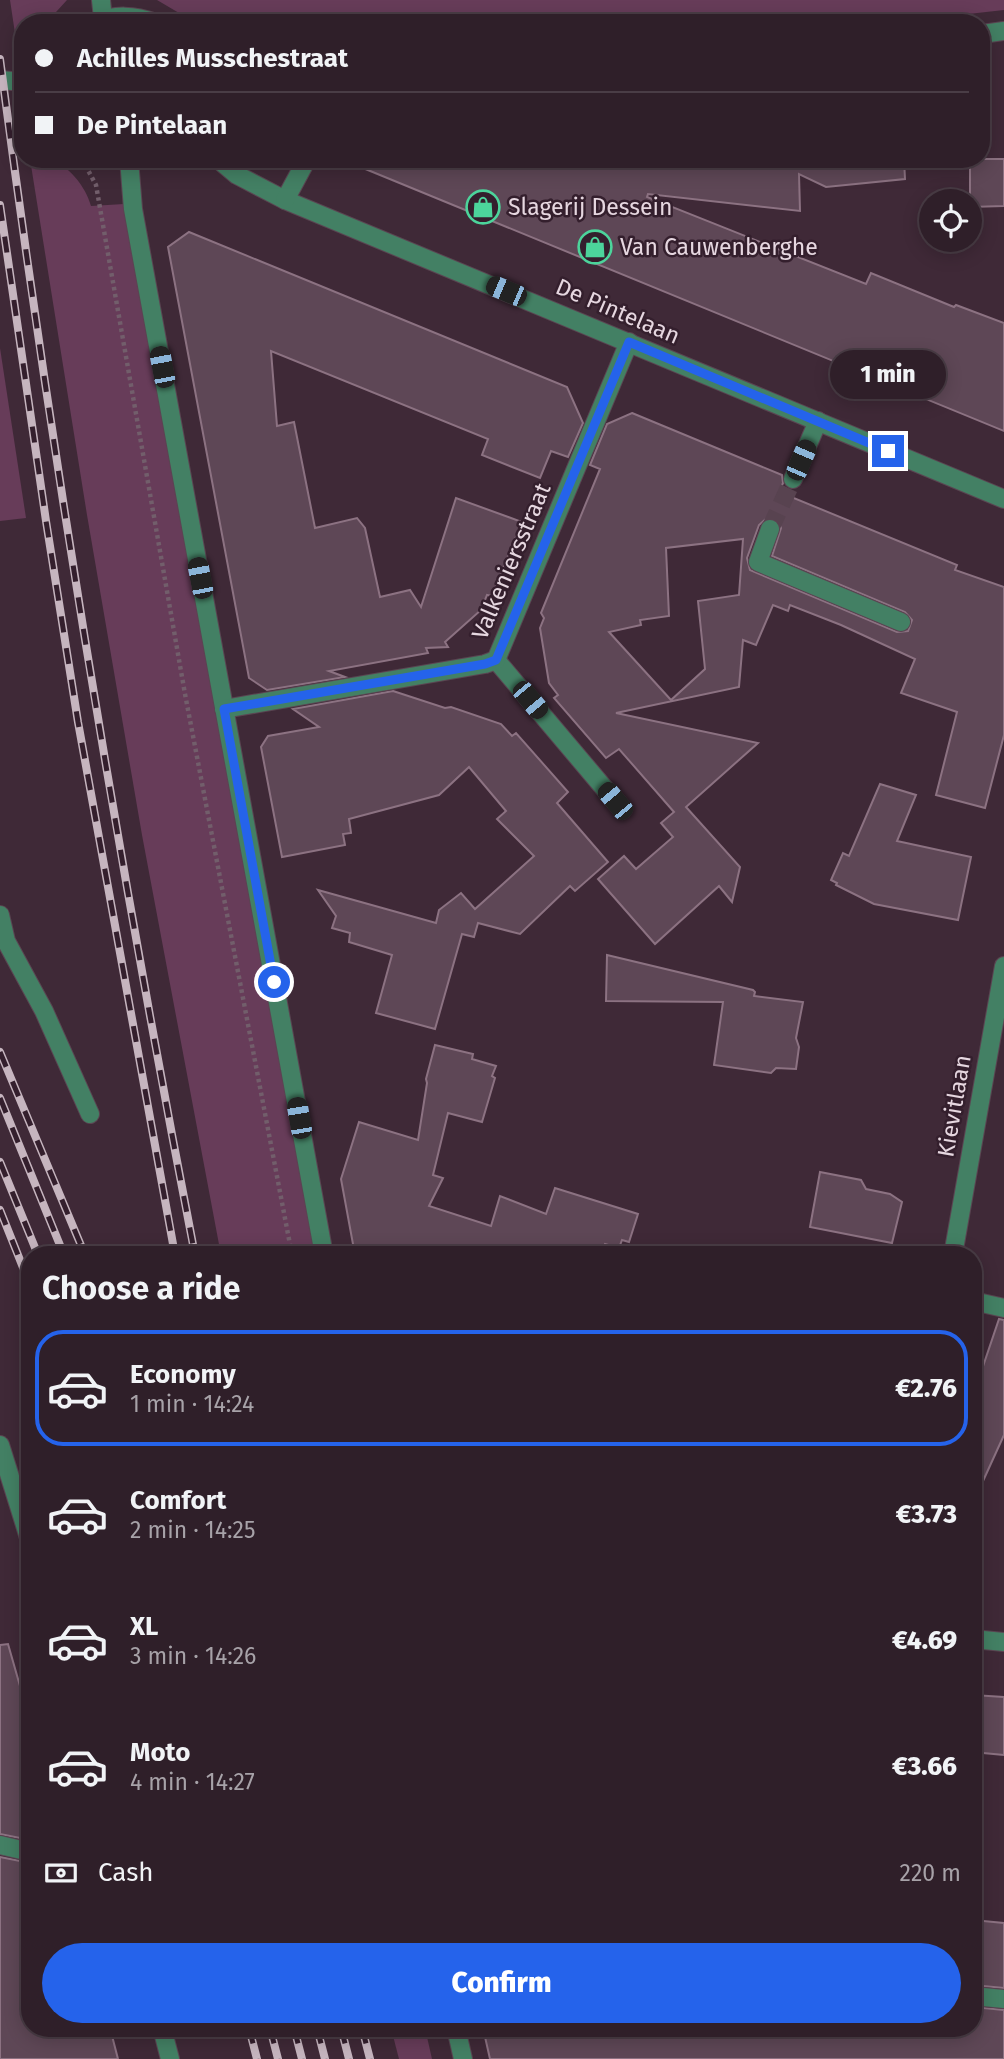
<!DOCTYPE html>
<html lang="en">
<head>
<meta charset="utf-8">
<style>
	:root { --surface:#2f1f29; --page:#372731; --text:#f1f3f6; --muted:#a7a2a8; --line:#4a3d46; --accent:#2563eb }
	body { margin:0; font-family:"Fira Sans",sans-serif; background:var(--page); color:var(--text); height:100vh; display:flex; flex-direction:column; font-size:26px; white-space:nowrap }
	* { box-sizing:border-box; margin:0 }
	p { font-size:23px; color:var(--muted) }
	.icon { flex:none; width:38px; height:38px; fill:none; stroke:currentColor; stroke-width:2; stroke-linecap:round; stroke-linejoin:round }
	.map { position:relative; flex:1; overflow:hidden }
	.drawer { position:absolute; left:21px; top:1246px; width:961px; height:791px; display:flex; flex-direction:column; background:var(--surface); border-radius:28px; box-shadow:0 4px 18px #0003,0 0 0 2px var(--line) }
	.drawer>* { flex:none }
	.banner { position:absolute; left:14px; top:14px; width:976px; height:154px; border-radius:28px; box-shadow:0 4px 18px #0003,0 0 0 2px var(--line); display:grid; align-content:center; height:154px; padding:0 21px; background:var(--surface) }
	.fabs { position:absolute; left:919px; top:189px; display:grid; gap:14px }
	.fabs a { display:grid; place-items:center; width:63px; height:63px; border-radius:50%; background:var(--surface); box-shadow:0 4px 18px #0003,0 0 0 2px var(--line); font-size:35px }
	.end { position:absolute; width:32px; height:32px; margin:-16px; border:9px solid #2563eb; background:#fff; box-shadow:0 0 0 4px #fff }
	.from { border-radius:50% }
	.bubble { position:absolute; height:49px; border-radius:24px; background:var(--surface); box-shadow:0 4px 18px #0003,0 0 0 2px var(--line); font-size:23px; font-weight:800; line-height:49px; text-align:center }
	.car { position:absolute; width:21px; height:42px; margin:-21px -10px; border-radius:9px; box-shadow:0 0 5px 2px #0007; background:linear-gradient(#222 24%,#8ab4d8 0 40%,#222 0 76%,#8ab4d8 0 86%,#222 0) }
	.banner b { display:flex; align-items:center; gap:24px; height:66px; font-size:26px }
	.banner b+b { border-top:2px solid var(--line) }
	.banner i { width:18px; height:18px; background:var(--text) }
	ul { padding:0; list-style:none }
	li { display:flex; align-items:center; gap:21px; height:116px; margin:0 14px 10px; padding:0 7px; border:4px solid transparent; border-radius:28px }
	li div { flex:1 }
	li b { display:block; font-size:26px }
	li em { font-style:normal; font-weight:800 }
	li.on { border-color:var(--accent) }
	li>.icon { width:63px; height:63px; stroke-width:1.5 }
	h2 { padding:0 21px; font-size:32px; line-height:84px }
	.pay { display:flex; align-items:center; gap:18px; height:77px; padding:0 21px; font-size:26px }
	.pay p { margin-inline-start:auto }
	.button { display:flex; gap:14px; margin-top:auto; padding:14px 21px }
	.button a { flex:1; height:80px; border-radius:42px; background:var(--accent); color:#fff; font-size:28px; font-weight:800; line-height:80px; text-align:center }
	.map>svg:first-child { display:block }
	.green { fill:#673c59 }
	.building { fill:#5e4756; stroke:#8c7282; stroke-width:2; fill-rule:evenodd }
	.lines { fill:none; stroke-linecap:round; stroke-linejoin:round }
	.minor-tunnel { stroke:#584350; stroke-width:18; stroke-dasharray:18 9; stroke-linecap:butt }
	.minor-casing { stroke:#5a4552; stroke-width:20 }
	.path { stroke:#725e6b; stroke-width:4.5; stroke-dasharray:3.5 3.5; stroke-linecap:butt }
	.minor { stroke:#438064; stroke-width:18 }
	.rail-casing { stroke:#c6b5bf; stroke-width:8 }
	.rail { stroke:#341f2d; stroke-width:5; stroke-dasharray:16; stroke-linecap:butt }
	.route { stroke:#2563eb; stroke-width:9 }
	.labels { text-anchor:middle; stroke-width:5; stroke-linejoin:round; paint-order:stroke }
	.poi-label { font-size:23px; fill:#e6d7e0; stroke:#341f2d; text-anchor:start }
	.street-label { font-size:23px; fill:#e6d7e0; stroke:#341f2d }
</style>
</head>
<body>
<div class="map">
<svg width="1004" height="2059" viewBox="0 0 1004 2059">
	<rect width="100%" height="100%" fill="#3f2937"/>
	<g class="green">
		<polygon points="10,0 67,0 46,23 23,23 23,36 16,40"/>
		<polygon points="157,0 1004,0 1004,10 888,23 344,23 343,18 273,23 196,23"/>
		<path d="M30 159C36 159 43 158 48 159 68 164 86 187 91 206L124 204 316 1255H221L142 835 87 515Z"/>
		<polygon points="0,348 26,518 0,521"/>
		<polygon points="391,2028 425,2028 432,2059 399,2059"/>
	</g>
	<g class="building">
		<polygon points="341,159 904,159 905,179 826,187 799,174 800,211 648,194 647,197 866,284 871,273 954,307 956,305 1004,323 1004,431"/>
		<polygon points="970,159 1004,159 1004,206 970,207"/>
		<polygon points="189,232 567,387 583,423 568,457 551,451 540,478 482,455 488,439 271,351 277,426 294,422 315,528 357,518 365,528 380,597 410,590 421,607 456,498 522,522 492,596 487,595 481,610 445,642 448,647 426,648 428,653 329,671 345,677 267,690 249,678 168,247"/>
		<path d="M632 413 782 475 783 483 779 492 957 565 955 570 1004 587V735L985 808 936 795 957 712 901 693 915 659 841 625 790 605 788 611 773 605 756 645 743 640 739 687 616 713 758 743 686 807 740 867 732 902 719 886 655 944 598 879 624 856 636 869 673 837 661 823 674 812 619 749 606 758 554 698 558 695 549 683 540 628 544 618 541 613 600 469 590 465 607 424ZM767 518 778 521 781 528 772 556 905 612 912 620 908 631 897 632 750 570 747 558 759 525ZM743 539 739 595 698 601 705 669 671 700 609 632 641 625 640 620 669 616 666 548Z"/>
		<polygon points="393,691 445,708 451,707 501,724 512,736 516,733 568,792 557,803 608,862 575,891 570,886 520,934 478,923 474,937 462,934 435,1029 376,1013 392,955 349,942 350,933 332,928 336,916 318,890 436,923 439,910 461,893 475,909 534,856 497,819 506,811 469,767 439,795 349,819 351,833 343,834 345,845 282,857 261,747 268,736 319,727 293,709"/>
		<polygon points="880,784 916,795 897,841 971,857 958,920 874,904 836,885 837,883 831,880 843,853 849,856"/>
		<polygon points="607,955 753,990 755,992 754,996 803,1002 796,1038 799,1047 796,1069 776,1068 771,1073 714,1065 723,1002 606,1001"/>
		<polygon points="435,1045 473,1054 472,1059 496,1066 492,1076 495,1078 482,1122 448,1113 433,1175 443,1178 429,1206 491,1226 500,1196 546,1214 555,1188 638,1214 629,1242 622,1240 619,1248 605,1244 602,1255 355,1255 341,1179 359,1122 418,1140 427,1083 426,1079"/>
		<polygon points="820,1172 861,1180 866,1189 890,1194 902,1202 892,1243 810,1227"/>
		<polygon points="999,1319 1004,1320 1004,1435 973,1503 973,1396"/>
		<polygon points="8,1644 30,1721 30,1840 0,1834 0,1645"/>
		<polygon points="973,1695 1004,1697 1004,1755 973,1752"/>
		<polygon points="0,1857 30,1863 30,2028 110,2028 118,2059 0,2059"/>
		<polygon points="973,1920 1004,1923 1004,1988 973,1985"/>
		<polygon points="973,2007 1004,2010 1004,2059 490,2059 483,2028 973,2028"/>
	</g>
	<g class="lines">
		<polyline class="minor-tunnel" points="770,529 793,479"/>
		<defs>
			<g id="minor">
				<polyline points="101,0 103,19"/>
				<path d="M93 23C115 14 134 15 156 23"/>
				<polyline points="982,34 1004,31"/>
				<polyline points="0,80 23,82"/>
				<polyline points="129,159 133,209 324,1255"/>
				<polyline points="218,159 237,175 285,200 1004,499"/>
				<polyline points="285,200 307,159"/>
				<polyline points="793,479 818,421"/>
				<polyline points="770,529 758,562 901,622"/>
				<polyline points="496,660 615,801"/>
				<polyline points="224,709 485,664 496,660 629,342"/>
				<polyline points="0,915 6,941 44,1011 90,1114"/>
				<polyline points="953,1255 1004,966"/>
				<polyline points="973,1301 1004,1308"/>
				<polyline points="0,1445 30,1541"/>
				<polyline points="973,1639 1004,1642"/>
				<polyline points="0,1845 30,1852"/>
				<polyline points="973,1996 1004,1999"/>
				<polyline points="162,2028 170,2059"/>
				<polyline points="456,2028 463,2059"/>
			</g>
		</defs>
		<use href="#minor" class="minor-casing"/>
		<polyline class="path" points="82,159 96,185 185,694 292,1255"/>
		<use href="#minor" class="minor"/>
		<defs>
			<g id="rail">
				<path d="M0 59C52 460 118 858 195 1255"/>
				<polyline points="0,205 46,521 78,722 175,1255"/>
				<polyline points="0,1052 85,1255"/>
				<polyline points="0,1098 64,1255"/>
				<polyline points="0,1162 38,1255"/>
				<polyline points="0,1210 30,1285"/>
				<polyline points="249,2028 257,2059"/>
				<polyline points="270,2028 278,2059"/>
				<polyline points="294,2028 302,2059"/>
				<polyline points="317,2028 325,2059"/>
				<polyline points="341,2028 349,2059"/>
				<polyline points="362,2028 370,2059"/>
			</g>
		</defs>
		<use href="#rail" class="rail-casing"/>
		<use href="#rail" class="rail"/>
	</g>
	<g class="lines">
		<polyline class="route" points="274,982 224,709 485,664 496,660 629,342 888,451"/>
	</g>
	<defs>
		<symbol id="shop-ring" viewBox="-11 -11 22 22"><circle r="9.5" fill="#341f2d" stroke="#4cd49b" stroke-width="1.5"/><path d="M-5-2.5h2.3a2.7 3.5 0 0 1 5.4 0H5L5.5 6h-11ZM-1.5-2.5h3a1.5 2.3 0 0 0-3 0Z" fill="#4cd49b"/></symbol>
	</defs>
	<g fill-rule="evenodd">
		<use href="#shop-ring" x="464" y="188" width="38" height="38"/>
		<use href="#shop-ring" x="576" y="228" width="38" height="38"/>
	</g>
	<g class="labels">
		<g class="poi-label">
			<text x="508" y="215">Slagerij Dessein</text>
			<text x="620" y="255">Van Cauwenberghe</text>
		</g>
		<g class="street-label">
			<text transform="translate(618 311) rotate(23)" y="8">De Pintelaan</text>
			<text transform="translate(511 561) rotate(-67)" y="8">Valkeniersstraat</text>
			<text transform="translate(954 1106) rotate(-80)" y="8">Kievitlaan</text>
		</g>
	</g>
</svg>
<div class="fabs">
<a><svg class="icon" aria-label="locate" viewBox="0 0 24 24"><circle cx="12" cy="12" r="6"/><path d="M12 2v4M12 18v4M2 12h4M18 12h4"/></svg></a>
</div>
<i class="end from" style="left:274px;top:982px"></i>
<i class="end" style="left:888px;top:451px"></i>
<div class="bubble" style="left:830px;top:350px;width:116px">1 min</div>
<i class="car" style="left:506px;top:291px;rotate:293deg"></i>
<i class="car" style="left:162px;top:367px;rotate:349deg"></i>
<i class="car" style="left:801px;top:460px;rotate:23deg"></i>
<i class="car" style="left:200px;top:578px;rotate:349deg"></i>
<i class="car" style="left:530px;top:700px;rotate:140deg"></i>
<i class="car" style="left:615px;top:801px;rotate:320deg"></i>
<i class="car" style="left:299px;top:1118px;rotate:350deg"></i>
<div class="banner">
<b><i class="from"></i>Achilles Musschestraat</b>
<b><i></i>De Pintelaan</b>
</div>
<section class="drawer">
<h2>Choose a ride</h2>
<ul>
<li class="on"><svg class="icon" aria-label="car" viewBox="0 0 24 24"><path d="M5 17H2v-5l4-1 3-4h7l3 4 3 1v5h-3M9 17h6M6 11h13"/><circle cx="7" cy="17" r="2"/><circle cx="17" cy="17" r="2"/></svg><div><b>Economy</b><p>1 min · 14:24</p></div><em>€2.76</em></li>
<li><svg class="icon" aria-label="car" viewBox="0 0 24 24"><path d="M5 17H2v-5l4-1 3-4h7l3 4 3 1v5h-3M9 17h6M6 11h13"/><circle cx="7" cy="17" r="2"/><circle cx="17" cy="17" r="2"/></svg><div><b>Comfort</b><p>2 min · 14:25</p></div><em>€3.73</em></li>
<li><svg class="icon" aria-label="car" viewBox="0 0 24 24"><path d="M5 17H2v-5l4-1 3-4h7l3 4 3 1v5h-3M9 17h6M6 11h13"/><circle cx="7" cy="17" r="2"/><circle cx="17" cy="17" r="2"/></svg><div><b>XL</b><p>3 min · 14:26</p></div><em>€4.69</em></li>
<li><svg class="icon" aria-label="car" viewBox="0 0 24 24"><path d="M5 17H2v-5l4-1 3-4h7l3 4 3 1v5h-3M9 17h6M6 11h13"/><circle cx="7" cy="17" r="2"/><circle cx="17" cy="17" r="2"/></svg><div><b>Moto</b><p>4 min · 14:27</p></div><em>€3.66</em></li>
</ul>
<div class="pay"><svg class="icon" aria-label="cash" viewBox="0 0 24 24"><path d="M3 7h18v10H3z"/><circle cx="12" cy="12" r="2"/></svg>Cash<p>220 m</p></div>
<div class="button"><a>Confirm</a></div>
</section>
</div>
</body>
</html>
